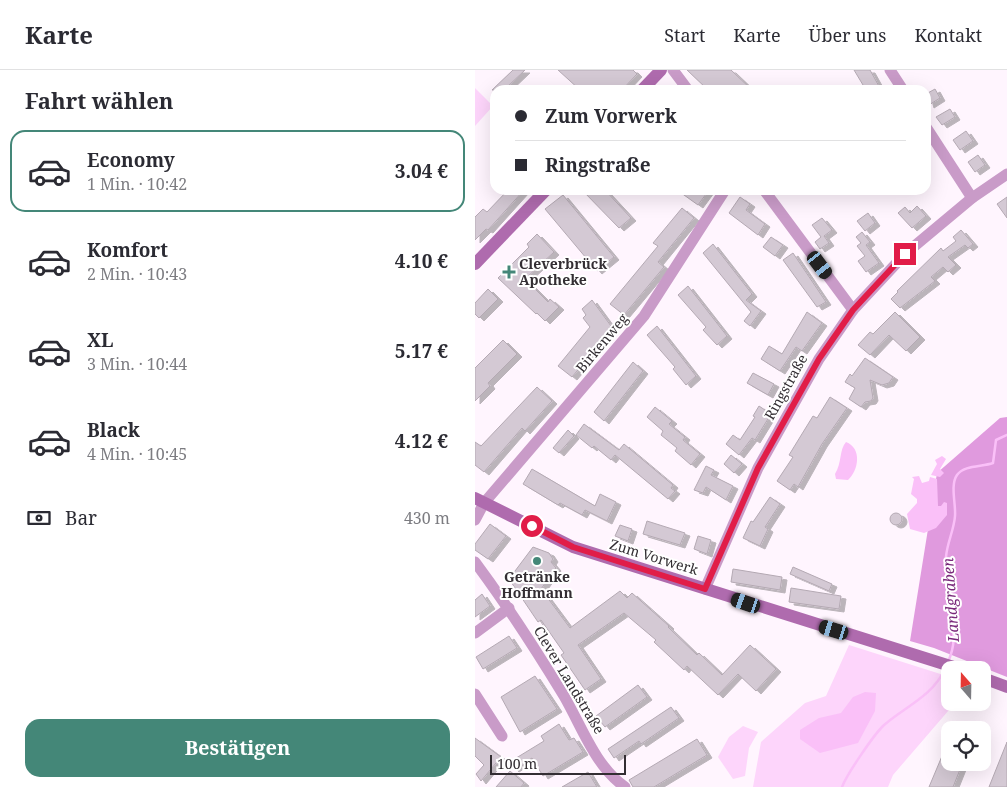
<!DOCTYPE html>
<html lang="de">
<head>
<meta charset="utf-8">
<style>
	:root { --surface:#fff; --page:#f2f2f3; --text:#2b2b33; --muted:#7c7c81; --line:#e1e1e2; --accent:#448778 }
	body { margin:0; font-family:"Noto Serif",serif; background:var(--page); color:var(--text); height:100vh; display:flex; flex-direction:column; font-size:19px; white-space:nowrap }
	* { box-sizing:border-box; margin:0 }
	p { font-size:16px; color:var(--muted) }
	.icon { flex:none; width:28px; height:28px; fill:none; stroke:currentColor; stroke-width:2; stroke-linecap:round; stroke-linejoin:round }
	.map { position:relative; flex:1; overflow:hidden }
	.details { display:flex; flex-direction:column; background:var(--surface); width:475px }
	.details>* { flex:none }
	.top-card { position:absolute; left:15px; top:15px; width:441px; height:110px; border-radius:15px; box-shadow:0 5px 20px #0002; display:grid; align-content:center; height:110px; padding:0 25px; background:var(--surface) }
	.needle { width:32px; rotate:340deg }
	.fabs { position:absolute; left:466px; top:591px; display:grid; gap:10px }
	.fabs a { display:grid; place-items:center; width:50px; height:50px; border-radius:10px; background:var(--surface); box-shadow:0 5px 20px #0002; font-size:25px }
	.scale { position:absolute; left:15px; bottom:12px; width:136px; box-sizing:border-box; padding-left:5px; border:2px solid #332e33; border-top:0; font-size:14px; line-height:18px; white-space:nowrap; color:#332e33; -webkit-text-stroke:4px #fff; paint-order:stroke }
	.end { position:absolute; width:22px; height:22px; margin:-11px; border:6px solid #e11d48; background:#fff; box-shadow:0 0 0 2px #fff }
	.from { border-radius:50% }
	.car { position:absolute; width:15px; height:30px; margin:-15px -8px; border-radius:6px; box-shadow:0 0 4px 1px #0007; background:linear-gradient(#222 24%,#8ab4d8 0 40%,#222 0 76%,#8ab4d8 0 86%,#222 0) }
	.top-card b { display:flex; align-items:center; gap:18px; height:48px; font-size:19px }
	.top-card b+b { border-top:1px solid var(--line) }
	.top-card i { width:12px; height:12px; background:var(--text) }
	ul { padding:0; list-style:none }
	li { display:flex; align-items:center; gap:15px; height:82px; margin:0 10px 8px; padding:0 15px; border:2px solid transparent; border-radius:15px }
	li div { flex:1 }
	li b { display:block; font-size:19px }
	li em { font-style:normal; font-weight:700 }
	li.active { border-color:var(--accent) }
	li>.icon { width:45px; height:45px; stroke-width:1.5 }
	h2 { padding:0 25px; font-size:22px; line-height:60px }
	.pay { display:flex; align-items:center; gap:12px; height:55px; padding:0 25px; font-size:19px }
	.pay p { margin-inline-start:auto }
	.button { display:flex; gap:10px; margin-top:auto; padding:10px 25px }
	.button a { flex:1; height:58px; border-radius:15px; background:var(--accent); color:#fff; font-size:20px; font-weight:700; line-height:58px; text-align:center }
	header { display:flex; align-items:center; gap:30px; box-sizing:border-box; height:70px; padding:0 25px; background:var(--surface); border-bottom:1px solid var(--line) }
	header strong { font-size:24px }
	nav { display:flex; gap:28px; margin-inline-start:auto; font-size:18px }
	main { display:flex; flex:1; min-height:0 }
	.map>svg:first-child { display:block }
	.green { fill:#fdd5fb }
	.forest { fill:#e09ade }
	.water { fill:#fac0f8 }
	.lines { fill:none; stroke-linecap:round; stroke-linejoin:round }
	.stream { stroke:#fac0f8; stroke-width:2.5 }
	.building { fill:#d4c9d4; stroke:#b4a9b3; filter:url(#shadow) }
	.street { stroke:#c99bc8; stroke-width:11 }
	.secondary { stroke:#af6bae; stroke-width:12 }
	.route { stroke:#e11d48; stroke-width:6 }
	.poi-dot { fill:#448778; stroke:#fff; stroke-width:2 }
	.labels { text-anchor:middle; stroke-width:4; stroke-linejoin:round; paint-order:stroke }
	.poi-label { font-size:14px; font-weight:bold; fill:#332e33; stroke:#fff; text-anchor:start }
	.street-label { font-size:14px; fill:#332e33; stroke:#fff }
	.water-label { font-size:15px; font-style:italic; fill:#79287a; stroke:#fff }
</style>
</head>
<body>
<header>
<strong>Karte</strong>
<nav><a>Start</a><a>Karte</a><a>Über uns</a><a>Kontakt</a></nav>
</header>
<main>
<section class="details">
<h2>Fahrt wählen</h2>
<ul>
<li class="active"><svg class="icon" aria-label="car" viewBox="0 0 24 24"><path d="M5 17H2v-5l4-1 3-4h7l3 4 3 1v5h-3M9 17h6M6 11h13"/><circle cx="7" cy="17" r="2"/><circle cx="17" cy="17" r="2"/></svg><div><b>Economy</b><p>1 Min. · 10:42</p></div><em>3.04 €</em></li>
<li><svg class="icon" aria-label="car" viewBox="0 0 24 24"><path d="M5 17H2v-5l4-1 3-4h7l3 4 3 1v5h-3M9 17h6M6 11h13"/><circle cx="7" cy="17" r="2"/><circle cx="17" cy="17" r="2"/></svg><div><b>Komfort</b><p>2 Min. · 10:43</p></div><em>4.10 €</em></li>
<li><svg class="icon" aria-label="car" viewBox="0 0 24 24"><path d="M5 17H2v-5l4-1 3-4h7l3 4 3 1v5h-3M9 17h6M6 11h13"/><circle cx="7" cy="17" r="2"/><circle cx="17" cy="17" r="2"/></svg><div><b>XL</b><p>3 Min. · 10:44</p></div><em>5.17 €</em></li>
<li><svg class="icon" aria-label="car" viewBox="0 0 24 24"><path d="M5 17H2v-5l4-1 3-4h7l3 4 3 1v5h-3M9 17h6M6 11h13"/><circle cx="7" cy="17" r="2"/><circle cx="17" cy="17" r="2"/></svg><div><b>Black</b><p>4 Min. · 10:45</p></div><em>4.12 €</em></li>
</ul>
<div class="pay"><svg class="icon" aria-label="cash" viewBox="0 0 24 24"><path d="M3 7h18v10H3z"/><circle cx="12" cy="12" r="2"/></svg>Bar<p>430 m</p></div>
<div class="button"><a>Bestätigen</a></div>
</section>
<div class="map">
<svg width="532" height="717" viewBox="0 0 532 717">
	<defs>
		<filter id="shadow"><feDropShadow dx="5" dy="3" stdDeviation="0" flood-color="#0004"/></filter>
	</defs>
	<rect width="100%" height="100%" fill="#fff5fe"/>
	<g class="green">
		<polygon points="0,18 18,36 0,56"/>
		<polygon points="374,575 475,607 475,632 480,633 418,705 413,717 278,717 286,672 330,633 351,626"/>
		<polygon points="268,656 283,662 274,678 270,706 258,709 243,687 254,667"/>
	</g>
	<polygon class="forest" points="532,347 532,607 459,578 435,571 462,403 525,348"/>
	<g class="water">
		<path d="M371 372C387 378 384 400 373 410L361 409 360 404C367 393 364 380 371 372Z"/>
		<polygon points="467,386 471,389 465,399 469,403 465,407 456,405 462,394 460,390"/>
		<polygon points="444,406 447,413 454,411 455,407 462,409 463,436 466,436 469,432 472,433 472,445 461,458 449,463 435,459 432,444 442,433 442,429 436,424 439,409 437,407"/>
		<polygon points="390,622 401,623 400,641 383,673 345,683 325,669 325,660 344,648 366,643 378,627"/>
	</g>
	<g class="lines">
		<g class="stream">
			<path d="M473 592C483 569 477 560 474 537 472 520 471 503 471 487 472 473 479 460 480 446 481 434 475 415 482 405 489 395 507 397 518 393L521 370 532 365"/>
			<path d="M367 717C372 704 398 666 408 656 429 637 457 627 470 599"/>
		</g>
	</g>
	<g class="building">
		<polygon points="38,0 50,0 29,20 17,20"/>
		<polygon points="83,0 158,0 162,4 147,20 105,20"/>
		<polygon points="212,0 256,0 277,20 245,20 241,16 237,20 233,20"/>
		<polygon points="379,0 395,0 405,18 391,20"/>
		<polygon points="460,19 465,28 454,35 451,24"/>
		<polygon points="475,39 480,47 467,55 461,47"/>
		<polygon points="491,61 498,71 485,80 478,70"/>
		<polygon points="503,85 510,95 500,102 493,92"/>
		<polygon points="33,120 49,120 13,160 11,159 0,170 0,147 8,139 12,142"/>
		<polygon points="107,120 130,120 156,148 144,158"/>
		<polygon points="202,120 234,120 223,135"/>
		<polygon points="88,125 139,187 122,201 70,139"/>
		<polygon points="265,127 275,134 271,140 290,154 283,165 254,143"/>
		<polygon points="532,127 532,148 522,134"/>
		<polygon points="442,136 451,146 437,158 423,143 430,137 435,143"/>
		<polygon points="207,138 219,148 183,192 189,197 149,245 135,234 183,176 178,173"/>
		<polygon points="393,143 400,153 390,161 382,151"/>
		<polygon points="347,148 357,160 349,166 354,173 345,179 340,172 346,167 337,155"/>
		<polygon points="486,160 498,174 493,178 490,175 473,187 481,195 473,202 468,197 456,207 460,211 425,238 416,229 423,222 422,221 466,178 468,181 481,171 478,167"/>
		<polygon points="387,162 395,172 391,175 404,193 391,202 383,191 390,186 382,176 386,173 381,167"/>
		<polygon points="62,164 79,182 50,209 73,232 75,229 84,237 70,251 62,243 61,244 23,208 54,177 52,174"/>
		<polygon points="296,167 308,175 300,186 288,177"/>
		<polygon points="238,174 277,224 271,230 286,241 275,256 269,251 276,242 228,183"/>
		<polygon points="318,183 351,232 342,237 308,190"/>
		<polygon points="213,216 252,266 242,275 228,260 231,257 203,225"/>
		<polygon points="13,219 23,229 4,248 0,244 0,233"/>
		<polygon points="117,230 136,256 123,276 97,307 83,296 115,257 108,248 111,245 107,239"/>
		<polygon points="332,242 347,253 327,281 321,277 305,301 286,289 294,276 307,284"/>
		<polygon points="420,242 445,267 431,281 414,265 395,285 383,275 395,262 398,264"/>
		<polygon points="182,256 221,306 211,315 198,299 200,297 172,265"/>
		<polygon points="28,270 42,284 13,313 15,316 0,331 0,298"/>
		<polygon points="390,288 418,307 414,313 407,315 395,310 398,328 396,331 390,332 386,337 374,329 380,318 370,312 375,304 377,306"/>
		<polygon points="158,292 168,301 129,351 119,342"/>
		<polygon points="278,303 299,314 293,325 272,313"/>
		<polygon points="62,317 77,331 50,361 47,358 9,402 0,395 0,372 6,376"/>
		<polygon points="355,327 372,338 347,374 323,417 319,414 315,420 302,411 318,387 314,385 338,346 342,348"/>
		<polygon points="284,336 296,344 280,370 277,368 264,385 251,374 258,365 265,370 280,347 278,346"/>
		<polygon points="180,337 197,351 194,354 210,367 208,370 225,384 216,395 200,381 202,378 186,365 188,361 172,347"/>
		<polygon points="109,354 144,380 149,374 198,415 196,418 200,421 193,429 140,385 136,390 119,376 117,378 101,365"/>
		<polygon points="93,360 99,366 84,383 78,378"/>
		<polygon points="256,385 267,394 259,403 249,394"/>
		<polygon points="231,396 239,400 236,405 258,416 251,430 231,417 228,423 219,420"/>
		<polygon points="57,399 120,436 125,424 141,432 132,451 110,440 107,445 85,433 83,435 48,414"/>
		<polygon points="295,427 305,434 290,457 293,459 285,476 268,468 276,451 278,452"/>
		<circle cx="421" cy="449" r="6"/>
		<polygon points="172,451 210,463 205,475 168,464"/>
		<polygon points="15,454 31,466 13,489 0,480 0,474"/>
		<polygon points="145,455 157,459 153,471 140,466"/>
		<polygon points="223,466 236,470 232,484 219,479"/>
		<polygon points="58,477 74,483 78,489 76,492 81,498 66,519 95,558 145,521 152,528 157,523 194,556 193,557 222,585 224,583 247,605 275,575 301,599 281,621 263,604 243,625 212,596 209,600 179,572 181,570 149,543 103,575 126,609 110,620 86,585 89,583 66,550 63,552 34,509"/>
		<polygon points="318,497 357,514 354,521 315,504"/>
		<polygon points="258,499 307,507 305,520 256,512"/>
		<polygon points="316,518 366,526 364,539 314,532"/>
		<polygon points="7,524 15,536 0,547 0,530"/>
		<polygon points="34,566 42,578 8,599 1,587"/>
		<polygon points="60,606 82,639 45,662 26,627"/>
		<polygon points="163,615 172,627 130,657 121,646"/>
		<polygon points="196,637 204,648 166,674 164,671 139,688 133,679"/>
		<polygon points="84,654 94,670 99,668 108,682 68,706 57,688 39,699 33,693 69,671 66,666"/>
		<polygon points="0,668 26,687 6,711 1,704 9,695 0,686"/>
		<polygon points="222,669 232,685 179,717 158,717 154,710"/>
		<polygon points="532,672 532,717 514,717"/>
		<polygon points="470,679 475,681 475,692 488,692 478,717 454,717"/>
		<polygon points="35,701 49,713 46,717 21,717"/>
		<polygon points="113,702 122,717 87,717"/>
	</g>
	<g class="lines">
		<g class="street">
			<polyline points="198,0 213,20"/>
			<polyline points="415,0 428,20"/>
			<polyline points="451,57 497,128"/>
			<polyline points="289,120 378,240"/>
			<polyline points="0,450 9,433 169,246 250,120"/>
			<path d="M0 492C32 535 61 580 89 626 107 657 120 696 150 717"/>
			<polyline points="230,519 283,398 344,289 378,240 430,184 497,128 532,104"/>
			<polyline points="0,563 34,538"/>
			<polyline points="0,624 27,666"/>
		</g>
		<g class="secondary">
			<polyline points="167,20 186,0"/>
			<polyline points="0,194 71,120"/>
			<polyline points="0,428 98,477 488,600"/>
			<polyline points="508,608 532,617"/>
		</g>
	</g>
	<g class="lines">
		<polyline class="route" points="57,456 98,477 230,519 283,398 344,289 378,240 430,184"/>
	</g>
	<g class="poi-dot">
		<path d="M31.5 194.5h5v5h5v5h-5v5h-5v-5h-5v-5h5z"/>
		<circle cx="62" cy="491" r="5"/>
	</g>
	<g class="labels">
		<g class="poi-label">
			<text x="44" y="199">Cleverbrück<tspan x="44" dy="16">Apotheke</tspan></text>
			<text x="62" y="512" text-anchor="middle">Getränke<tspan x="62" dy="16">Hoffmann</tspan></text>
		</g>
		<g class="street-label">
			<text transform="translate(127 273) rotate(-50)" y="5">Birkenweg</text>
			<text transform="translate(311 317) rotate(-61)" y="5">Ringstraße</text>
			<text transform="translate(179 487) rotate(17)" y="5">Zum Vorwerk</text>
			<text transform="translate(94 610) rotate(59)" y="5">Clever Landstraße</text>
		</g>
		<g class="water-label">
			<text transform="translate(476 530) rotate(-94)" y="5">Landgraben</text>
		</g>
	</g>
</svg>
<div class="fabs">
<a><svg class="needle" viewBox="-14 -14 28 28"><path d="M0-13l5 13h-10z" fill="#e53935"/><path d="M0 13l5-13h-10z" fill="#7c7c81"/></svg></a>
<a><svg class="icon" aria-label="locate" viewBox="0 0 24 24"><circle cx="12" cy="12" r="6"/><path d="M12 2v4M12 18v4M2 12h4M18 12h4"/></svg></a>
</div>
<div class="scale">100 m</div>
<i class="end from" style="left:57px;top:456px"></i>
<i class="end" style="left:430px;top:184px"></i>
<i class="car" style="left:345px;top:195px;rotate:143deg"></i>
<i class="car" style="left:271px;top:533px;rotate:289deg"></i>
<i class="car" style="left:359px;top:560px;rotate:287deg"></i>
<div class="top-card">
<b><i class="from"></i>Zum Vorwerk</b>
<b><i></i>Ringstraße</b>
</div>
</div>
</main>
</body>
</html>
